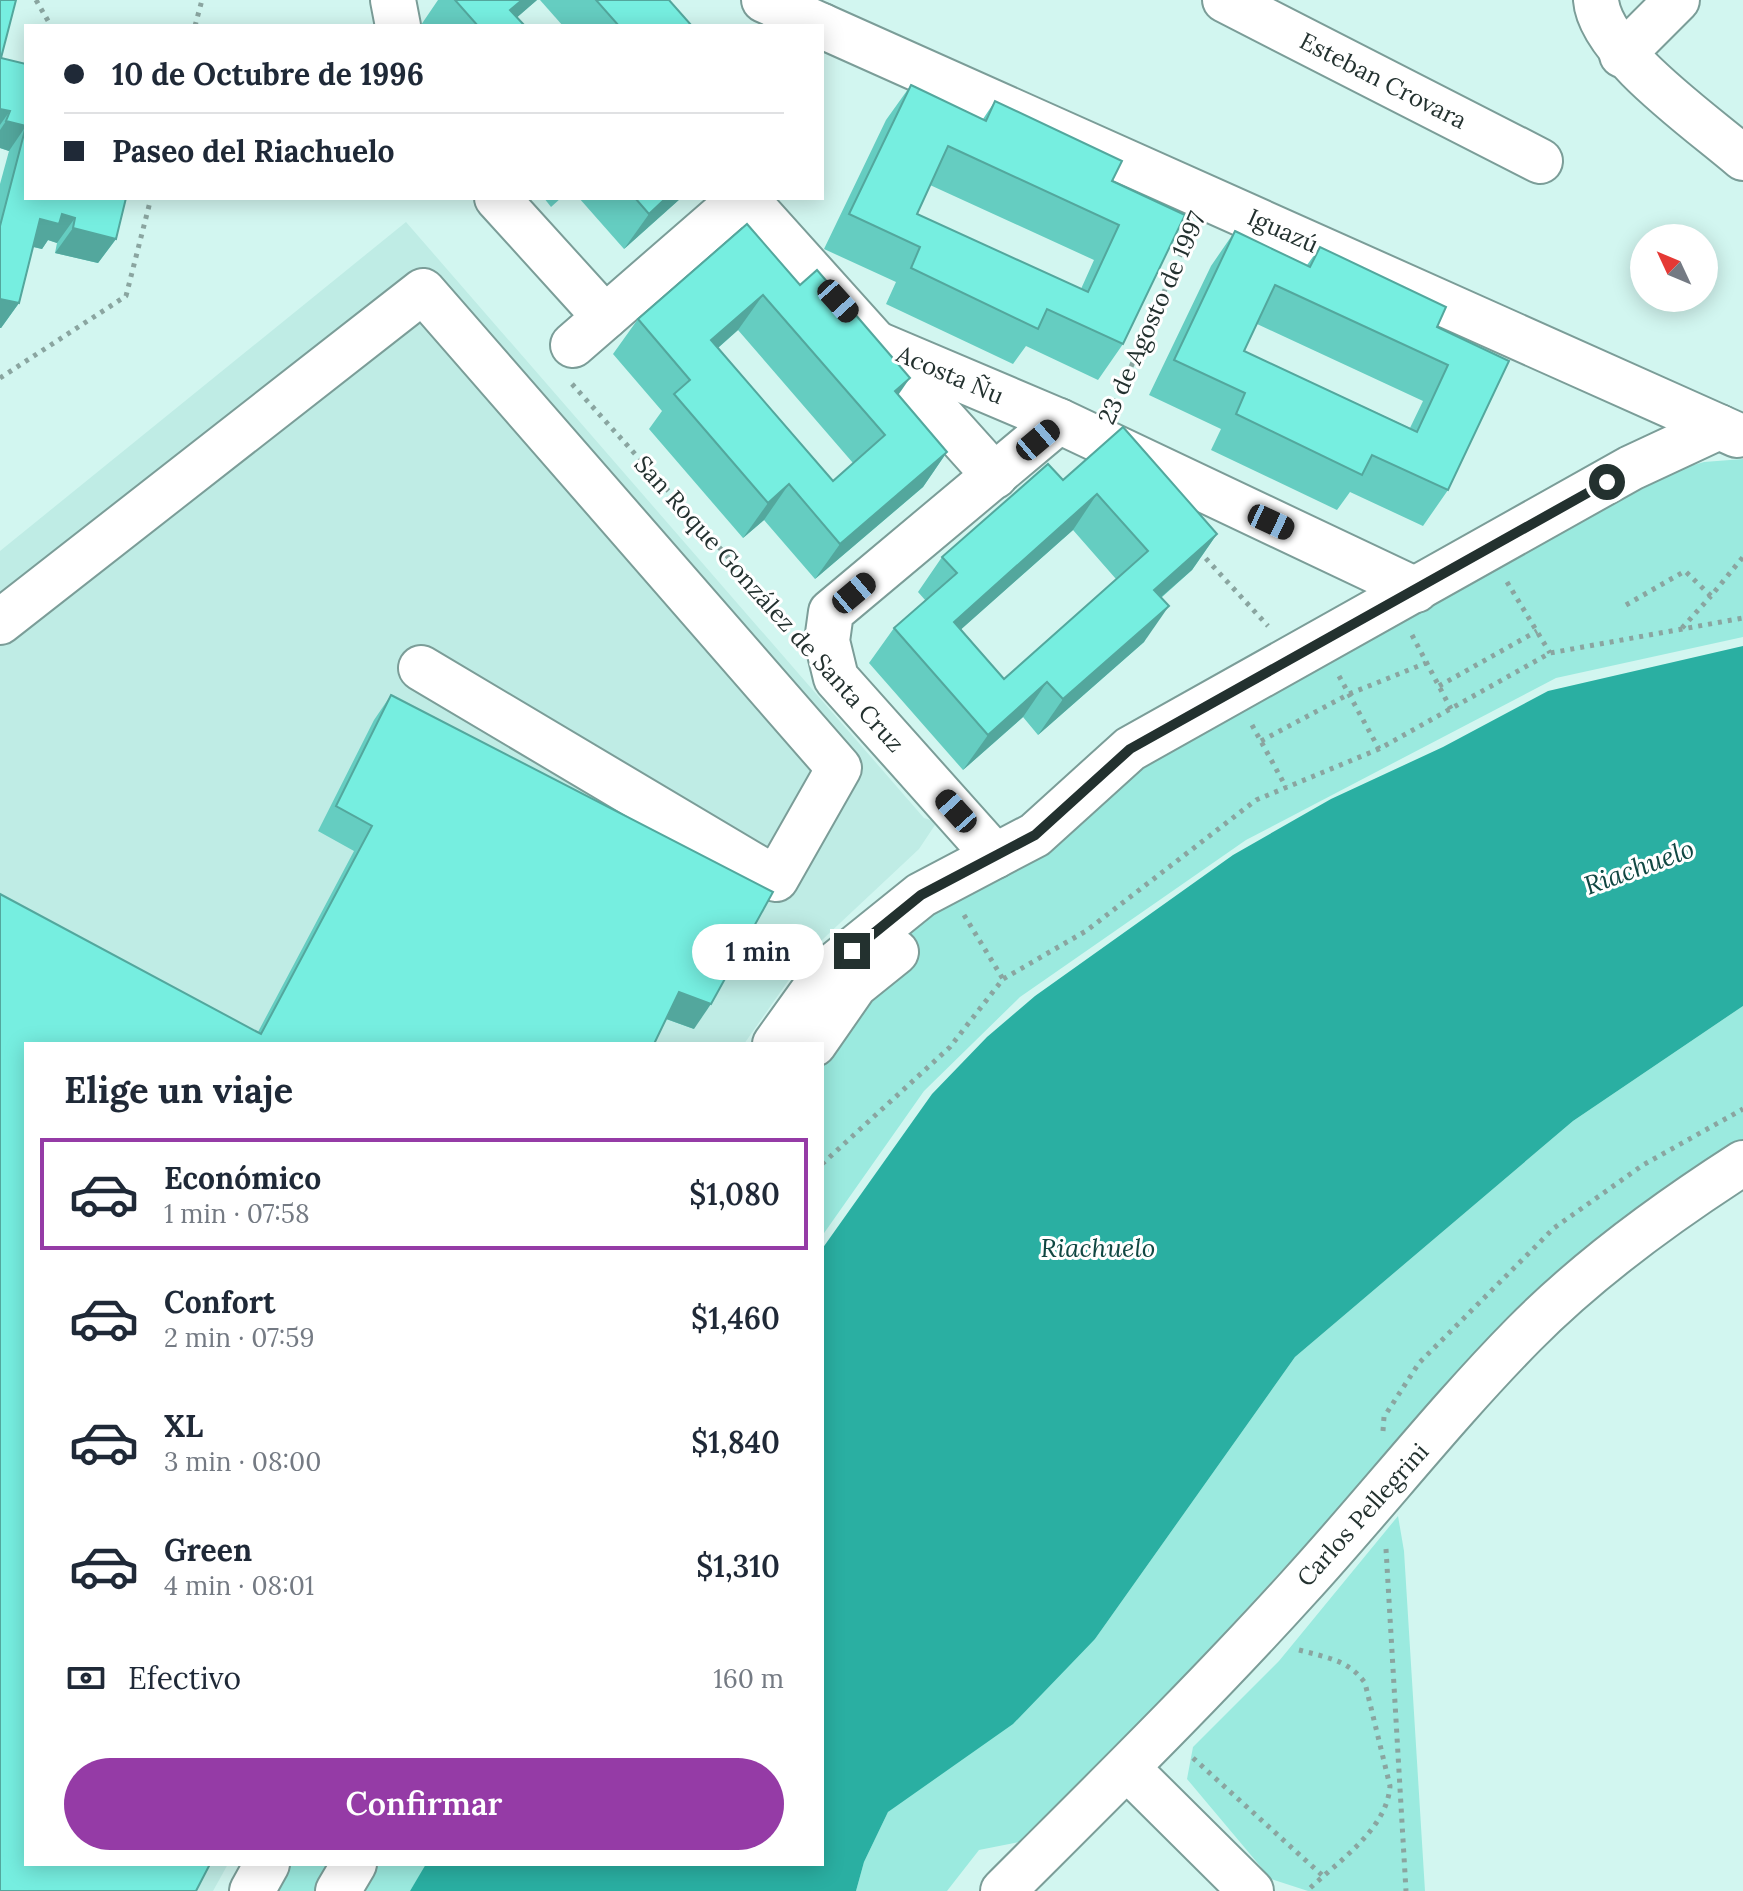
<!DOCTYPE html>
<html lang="es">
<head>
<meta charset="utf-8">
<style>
	:root { --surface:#fff; --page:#f2f2f3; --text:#1f2937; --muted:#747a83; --line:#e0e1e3; --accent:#953ba6 }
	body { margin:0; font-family:Lora,serif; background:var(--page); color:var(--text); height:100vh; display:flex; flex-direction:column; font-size:30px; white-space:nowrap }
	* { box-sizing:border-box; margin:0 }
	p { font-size:26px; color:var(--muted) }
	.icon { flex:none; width:44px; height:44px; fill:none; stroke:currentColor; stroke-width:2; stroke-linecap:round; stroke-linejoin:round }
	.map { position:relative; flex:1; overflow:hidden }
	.drawer { position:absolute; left:24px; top:1042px; width:800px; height:824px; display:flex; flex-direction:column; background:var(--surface); border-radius:0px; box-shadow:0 4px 20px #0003 }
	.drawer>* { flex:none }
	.banner { position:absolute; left:24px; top:24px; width:800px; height:176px; border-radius:0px; box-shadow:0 4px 20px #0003; display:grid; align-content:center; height:176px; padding:0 40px; background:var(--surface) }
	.needle { width:52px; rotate:314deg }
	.controls { position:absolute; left:1630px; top:224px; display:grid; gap:16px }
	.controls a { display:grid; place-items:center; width:88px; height:88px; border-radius:50%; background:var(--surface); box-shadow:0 4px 20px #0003; font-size:40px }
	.end { position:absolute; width:36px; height:36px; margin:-18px; border:10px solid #23312f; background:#fff; box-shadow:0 0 0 4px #fff }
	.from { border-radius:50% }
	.bubble { position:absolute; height:56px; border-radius:28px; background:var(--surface); box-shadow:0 4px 20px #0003; font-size:26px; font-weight:600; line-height:56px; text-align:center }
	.car { position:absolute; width:24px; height:48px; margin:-24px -12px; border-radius:10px; box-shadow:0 0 6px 2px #0007; background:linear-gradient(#222 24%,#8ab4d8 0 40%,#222 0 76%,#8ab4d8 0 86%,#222 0) }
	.banner b { display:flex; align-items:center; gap:28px; height:76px; font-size:30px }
	.banner b+b { border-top:2px solid var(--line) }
	.banner i { width:20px; height:20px; background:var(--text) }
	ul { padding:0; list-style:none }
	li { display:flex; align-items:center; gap:24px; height:112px; margin:0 16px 12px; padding:0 24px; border:4px solid transparent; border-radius:0px }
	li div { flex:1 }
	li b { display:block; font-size:30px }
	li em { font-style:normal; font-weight:600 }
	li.selected { border-color:var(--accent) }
	li>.icon { width:72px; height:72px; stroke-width:1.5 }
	h2 { padding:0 40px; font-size:36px; line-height:96px }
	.pay { display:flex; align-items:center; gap:20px; height:88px; padding:0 40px; font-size:30px }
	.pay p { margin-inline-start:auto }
	.primary-button { display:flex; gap:16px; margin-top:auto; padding:16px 40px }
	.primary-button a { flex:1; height:92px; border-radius:48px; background:var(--accent); color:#fff; font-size:32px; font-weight:600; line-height:92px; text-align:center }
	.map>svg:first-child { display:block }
	.built { fill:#bfece5 }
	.green { fill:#9beadf }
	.water { fill:#2aafa2 }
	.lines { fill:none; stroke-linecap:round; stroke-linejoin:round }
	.minor-casing { stroke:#7b9d98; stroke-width:48 }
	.path { stroke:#8aa5a0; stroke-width:5; stroke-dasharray:4 6; stroke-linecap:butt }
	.minor { stroke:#fff; stroke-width:44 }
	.wall { fill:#65cdc1; fill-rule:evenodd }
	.shaded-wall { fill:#53a79d }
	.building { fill:#76eee0; stroke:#53a79d; stroke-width:2; fill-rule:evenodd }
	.route { stroke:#23312f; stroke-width:10 }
	.labels { text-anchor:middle; stroke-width:6; stroke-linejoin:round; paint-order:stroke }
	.street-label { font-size:24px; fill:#23312f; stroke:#fff }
	.water-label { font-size:26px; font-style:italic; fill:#104742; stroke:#fff }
</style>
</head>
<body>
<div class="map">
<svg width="1743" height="1891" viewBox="0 0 1743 1891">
	<rect width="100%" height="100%" fill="#d2f6f0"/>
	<polygon class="built" points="406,222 924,818 937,822 919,849 807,954 744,1044 26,1044 26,1864 228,1864 213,1891 0,1891 0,551"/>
	<g class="green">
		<polygon points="1743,459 1743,637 1556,678 1246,840 1020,997 924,1091 822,1236 822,1044 874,946 1150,749 1680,469 1704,462"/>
		<polygon points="1743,1006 1743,1151 1475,1360 1182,1679 1024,1841 979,1850 947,1891 856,1891 864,1862 888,1812 1095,1639 1295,1357 1573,1121"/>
		<polygon points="1398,1516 1404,1551 1425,1891 1308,1891 1271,1879 1187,1779 1193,1747 1279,1661"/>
		<polygon points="289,1864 427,1864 410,1891 274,1891"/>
	</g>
	<polygon class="water" points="1743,646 1743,1006 1573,1121 1295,1357 1095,1639 1013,1724 888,1812 864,1862 856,1891 410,1891 426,1864 822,1864 822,1249 932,1094 987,1037 1035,996 1233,855 1331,799 1443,747 1548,691"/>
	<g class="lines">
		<defs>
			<g id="minor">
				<polyline points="393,0 398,26"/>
				<polyline points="764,0 822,26"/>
				<polyline points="1225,0 1540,161"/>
				<path d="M1596 0C1600 52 1703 123 1743 158"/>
				<polyline points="822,26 1737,435"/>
				<polyline points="1622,55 1677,0"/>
				<polyline points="497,198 605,317"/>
				<polyline points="745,198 995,476"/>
				<polyline points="875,343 1059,421 1416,590"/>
				<polyline points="573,345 742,198"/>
				<polyline points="0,622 423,291 839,768 776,879 421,668"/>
				<polyline points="995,856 836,678 827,641 831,612 1059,421"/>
				<polyline points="775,1044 828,970 921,895 1035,835 1130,749 1631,468 1719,427"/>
				<polyline points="814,1044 855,985 896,952"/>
				<polyline points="1127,1768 1251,1891"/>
				<polyline points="252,1891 267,1864"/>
				<polyline points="338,1891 354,1864"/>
				<path d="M1003 1891C1103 1791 1204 1692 1299 1587 1375 1504 1445 1414 1524 1334 1589 1268 1665 1213 1743 1163"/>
			</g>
		</defs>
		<use href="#minor" class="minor-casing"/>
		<g class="path">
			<polyline points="36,0 51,26"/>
			<polyline points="195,26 202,0"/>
			<polyline points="0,378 126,296 151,198"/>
			<polyline points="572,384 790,626"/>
			<polyline points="1115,403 1190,233"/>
			<polyline points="1199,551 1268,626"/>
			<polyline points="1507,582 1550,653"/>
			<polyline points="1626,605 1685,571 1711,596 1743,557"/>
			<polyline points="1682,628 1711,596"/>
			<polyline points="1412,635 1451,709"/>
			<polyline points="1339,676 1379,749"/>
			<polyline points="1439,686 1537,631"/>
			<polyline points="1252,725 1286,787"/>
			<polyline points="1261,741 1349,694 1426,663"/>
			<polyline points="964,915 1003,979"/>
			<polyline points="822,1164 950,1047 1003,979 1086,931 1256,800 1379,749 1550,653 1743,618"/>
			<polyline points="1383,1431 1384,1417 1419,1363 1554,1228 1643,1165 1743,1109"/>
			<polyline points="1386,1549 1406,1891"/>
			<path d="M1299 1650C1325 1657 1349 1660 1365 1683L1390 1786C1387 1830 1337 1862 1307 1891"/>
			<polyline points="1193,1758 1323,1876"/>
		</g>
		<use href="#minor" class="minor"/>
	</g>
	<g class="wall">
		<polygon points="0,0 1,58 26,64 26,198 126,198 116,239 98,263 55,253 57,243 48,240 42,249 33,247 19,303 1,328 0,328 0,184 9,151 0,148"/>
		<polygon points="438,0 537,0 517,17 525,26 422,26 421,25"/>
		<polygon points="540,0 669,0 692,26 563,26"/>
		<path d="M911 85 983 119 995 101 1112 181 1185 215 1123 344 1098 380 1026 346 1013 364 886 304 896 282 824 249 886 120ZM930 185 1094 260 1081 289 917 214Z"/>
		<polygon points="544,198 561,198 551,207"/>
		<polygon points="579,198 681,198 624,249"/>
		<path d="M1235 231 1307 265 1320 247 1437 327 1509 361 1448 490 1423 526 1350 492 1337 510 1211 450 1221 429 1149 395 1211 266ZM1257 324 1423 401 1410 428 1244 351Z"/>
		<path d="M800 285 947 452 923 487 815 579 764 520 743 538 649 429 662 411 613 354 638 319ZM738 330 853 463 833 481 718 348Z"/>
		<path d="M1063 480 1217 534 1192 570 1161 598 1144 642 1038 735 1023 717 963 770 869 663 894 628 926 601 918 592 942 557ZM1073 530 1116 579 1004 679 961 629Z"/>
		<polygon points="391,695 694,1029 666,1019 196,1891 258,1032 354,851 318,831 374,720"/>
	</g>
	<g class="shaded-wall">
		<polygon points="522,0 537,0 507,26 510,10"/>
		<polygon points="0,109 10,111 0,125"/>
		<polygon points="6,121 26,126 9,151 0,148 0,130"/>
		<polygon points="666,198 681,198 624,249 649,214"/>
		<polygon points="62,214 75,218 57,243 48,240 42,249 22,244 40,219"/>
		<polygon points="73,228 116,239 98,263 55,253"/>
		<polygon points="763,295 738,330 686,376 711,340"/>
		<polygon points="0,299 19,303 1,328 0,328"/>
		<polygon points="910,378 885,414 895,391"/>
		<polygon points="947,452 923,487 815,579 840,544"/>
		<polygon points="789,484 764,520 743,538 768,503"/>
		<polygon points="1097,494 1073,530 930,657 954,622"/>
		<polygon points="1217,534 1192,570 1129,625 1154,590"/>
		<polygon points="1169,606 1144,642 1038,735 1063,699"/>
		<polygon points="1047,682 1023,717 963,770 988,735"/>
		<polygon points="679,992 711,1004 694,1029 661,1017"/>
	</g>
	<g class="building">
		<polygon points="0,0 16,0 1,58 26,64 26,126 6,121 10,111 0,109"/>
		<polygon points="455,0 522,0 510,10 525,26 478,26"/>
		<polygon points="596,0 669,0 692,26 619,26"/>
		<path d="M911 85 986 121 995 101 1122 161 1112 181 1185 215 1123 344 1047 309 1038 329 911 268 920 247 849 214ZM948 146 1119 225 1088 292 917 214Z"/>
		<polygon points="26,126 26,198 126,198 116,239 73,228 75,218 62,214 59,224 40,219 19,303 0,299 0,226"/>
		<polygon points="635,198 666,198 649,214"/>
		<path d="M747 224 800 285 817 270 910 378 895 391 947 452 840 544 789 484 768 503 674 394 690 380 638 319ZM763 295 885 435 833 481 711 340Z"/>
		<path d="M1235 231 1310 267 1320 247 1446 307 1437 327 1509 361 1448 490 1372 455 1362 475 1236 414 1245 393 1174 360ZM1275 285 1448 365 1417 432 1244 351Z"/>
		<path d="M1123 427 1217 534 1154 590 1169 606 1063 699 1047 682 988 735 894 628 957 573 942 557 1048 464 1063 480ZM1097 494 1148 551 1004 679 954 622Z"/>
		<polygon points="391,695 773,892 711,1004 679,992 654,1044 26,1044 26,1864 210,1864 196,1891 0,1891 0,894 261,1034 372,826 336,806"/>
	</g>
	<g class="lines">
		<polyline class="route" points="852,951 921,895 1035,835 1130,749 1607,482"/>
	</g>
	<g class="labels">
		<g class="street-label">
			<text transform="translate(1383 81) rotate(27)" y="8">Esteban Crovara</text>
			<text transform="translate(1283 231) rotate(24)" y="8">Iguazú</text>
			<text transform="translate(1152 318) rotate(-66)" y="8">23 de Agosto de 1997</text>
			<text transform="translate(950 375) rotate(23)" y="8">Acosta Ñu</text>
			<text transform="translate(769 604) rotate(48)" y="8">San Roque González de Santa Cruz</text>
			<text transform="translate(1363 1515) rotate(-48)" y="8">Carlos Pellegrini</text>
		</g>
		<g class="water-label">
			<text transform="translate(1639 867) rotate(-20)" y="9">Riachuelo</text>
			<text x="1098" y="1257">Riachuelo</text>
		</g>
	</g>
</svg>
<div class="controls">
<a><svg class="needle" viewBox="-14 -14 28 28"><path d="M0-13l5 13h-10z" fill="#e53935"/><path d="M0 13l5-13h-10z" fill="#747a83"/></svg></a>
</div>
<i class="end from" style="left:1607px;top:482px"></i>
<i class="end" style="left:852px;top:951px"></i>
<div class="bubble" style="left:692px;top:924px;width:132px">1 min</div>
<i class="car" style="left:838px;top:301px;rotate:138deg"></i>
<i class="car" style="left:1038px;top:440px;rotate:50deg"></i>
<i class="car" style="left:1271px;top:522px;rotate:115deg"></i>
<i class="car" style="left:854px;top:593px;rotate:50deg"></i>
<i class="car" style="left:956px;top:811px;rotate:318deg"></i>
<div class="banner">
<b><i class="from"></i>10 de Octubre de 1996</b>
<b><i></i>Paseo del Riachuelo</b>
</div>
<section class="drawer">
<h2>Elige un viaje</h2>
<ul>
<li class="selected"><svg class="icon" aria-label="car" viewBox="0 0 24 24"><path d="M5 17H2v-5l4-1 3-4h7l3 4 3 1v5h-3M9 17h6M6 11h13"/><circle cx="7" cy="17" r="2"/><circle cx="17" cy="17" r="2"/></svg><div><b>Económico</b><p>1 min · 07:58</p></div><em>$1,080</em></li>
<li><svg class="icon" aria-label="car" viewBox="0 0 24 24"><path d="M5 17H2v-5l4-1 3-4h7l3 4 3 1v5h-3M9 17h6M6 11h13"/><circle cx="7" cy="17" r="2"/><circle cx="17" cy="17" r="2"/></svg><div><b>Confort</b><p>2 min · 07:59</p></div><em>$1,460</em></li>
<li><svg class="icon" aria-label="car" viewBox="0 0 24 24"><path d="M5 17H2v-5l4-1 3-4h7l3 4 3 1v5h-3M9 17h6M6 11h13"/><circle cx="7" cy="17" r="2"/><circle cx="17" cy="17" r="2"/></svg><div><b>XL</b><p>3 min · 08:00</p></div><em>$1,840</em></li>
<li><svg class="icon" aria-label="car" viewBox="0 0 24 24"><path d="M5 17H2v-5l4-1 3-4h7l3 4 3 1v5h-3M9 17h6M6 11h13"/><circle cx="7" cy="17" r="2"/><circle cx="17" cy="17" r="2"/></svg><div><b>Green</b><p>4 min · 08:01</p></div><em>$1,310</em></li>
</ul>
<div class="pay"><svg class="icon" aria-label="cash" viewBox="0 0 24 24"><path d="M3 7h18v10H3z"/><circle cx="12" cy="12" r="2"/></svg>Efectivo<p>160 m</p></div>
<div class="primary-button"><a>Confirmar</a></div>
</section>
</div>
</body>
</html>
